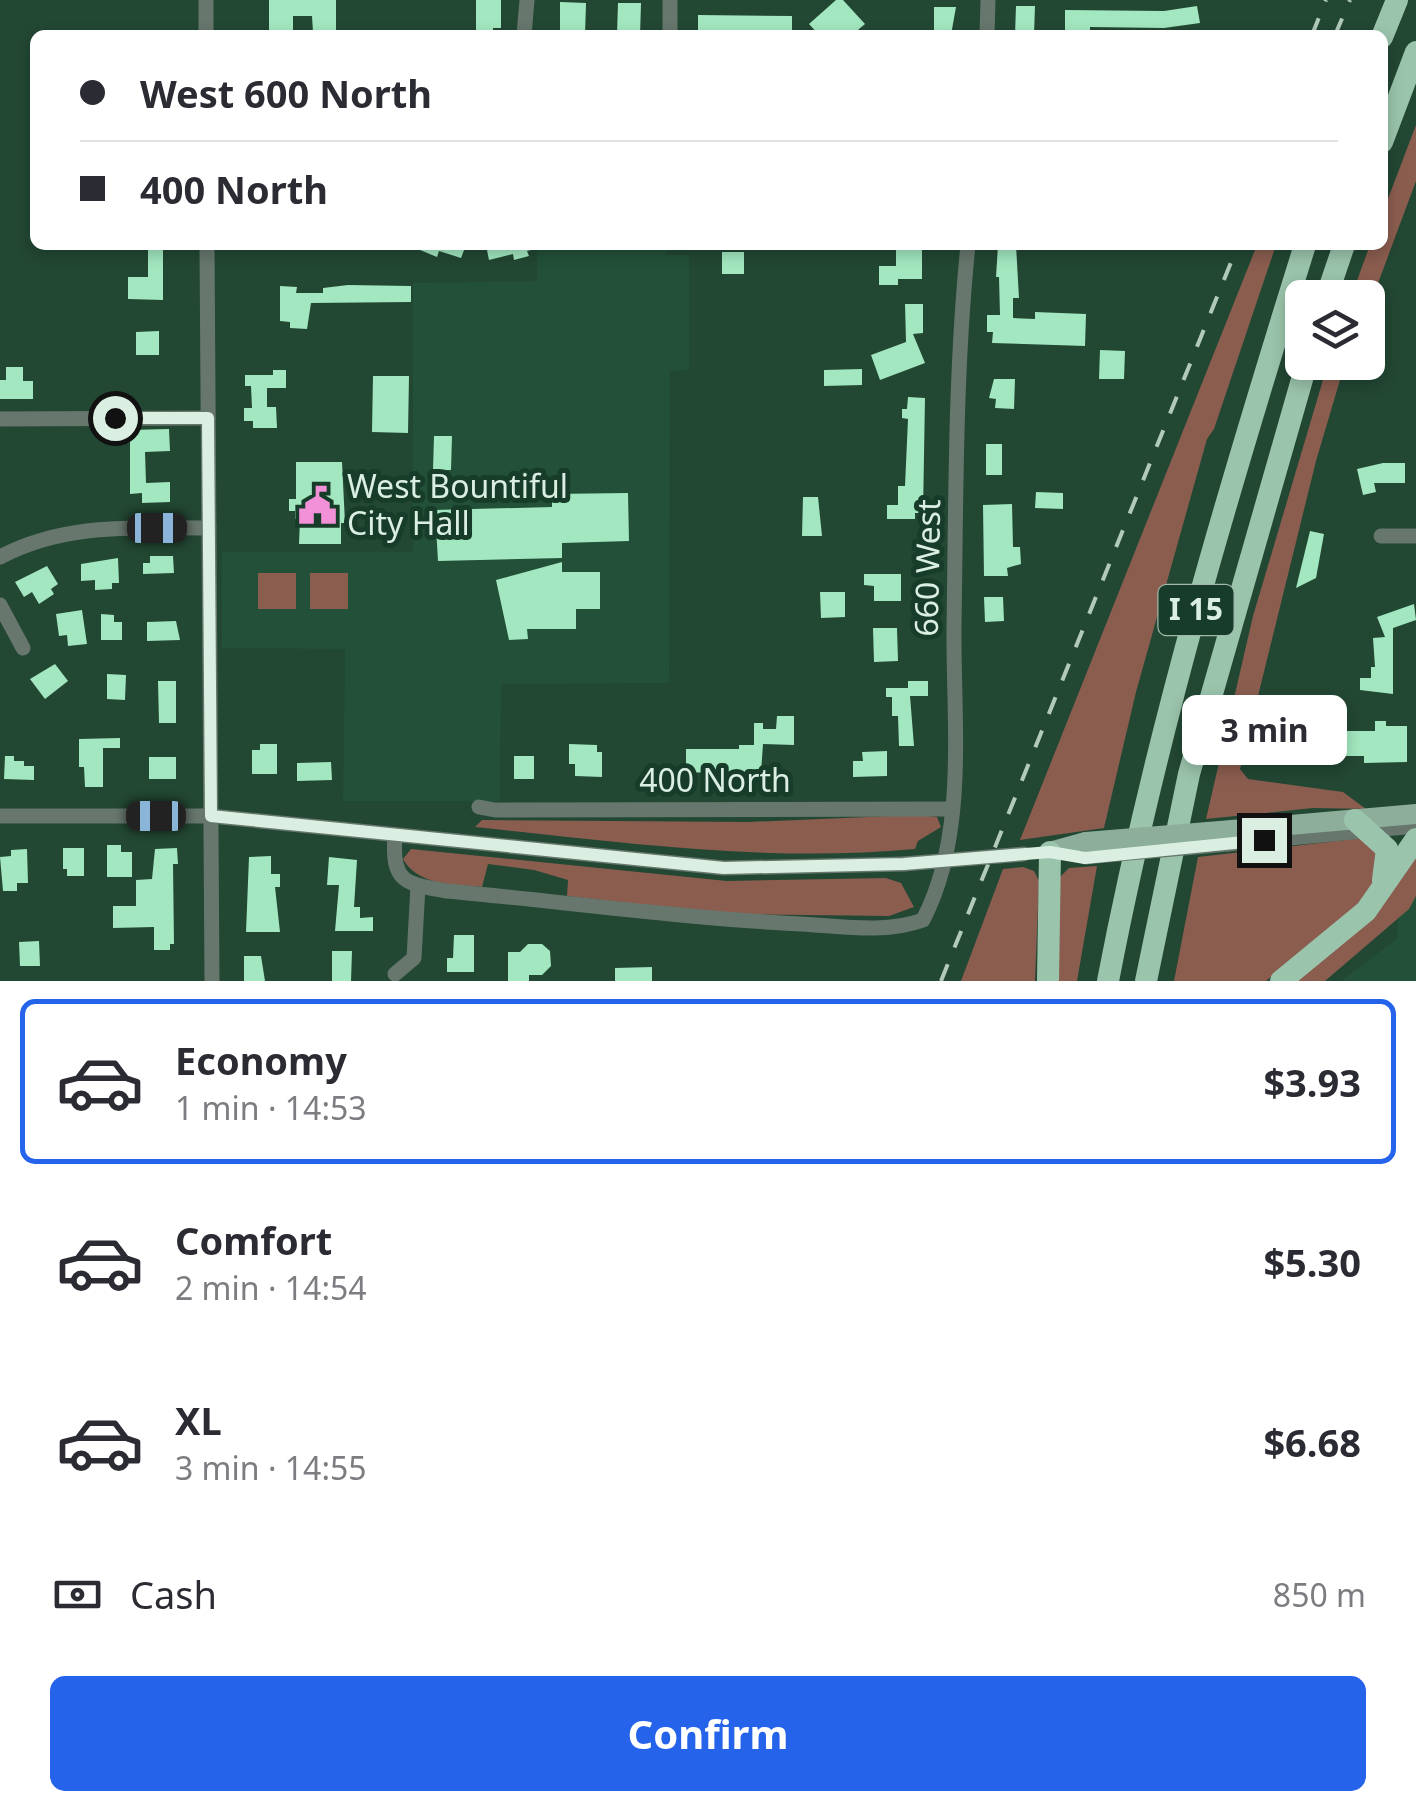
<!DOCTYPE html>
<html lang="en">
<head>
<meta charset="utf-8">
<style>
	:root { --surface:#fff; --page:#f7f7f7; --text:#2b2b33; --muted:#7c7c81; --line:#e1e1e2; --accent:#2563eb }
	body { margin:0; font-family:"Noto Sans",sans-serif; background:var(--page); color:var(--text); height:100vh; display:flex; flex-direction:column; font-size:38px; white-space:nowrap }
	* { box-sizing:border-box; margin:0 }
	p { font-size:32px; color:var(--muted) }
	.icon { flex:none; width:55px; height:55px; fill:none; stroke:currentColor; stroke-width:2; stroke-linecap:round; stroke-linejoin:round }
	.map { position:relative; height:981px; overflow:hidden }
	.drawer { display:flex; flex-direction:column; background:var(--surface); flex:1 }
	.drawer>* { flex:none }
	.guide { position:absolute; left:30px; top:30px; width:1358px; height:220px; border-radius:15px; box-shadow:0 5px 15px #0003; display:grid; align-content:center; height:220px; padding:0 50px; background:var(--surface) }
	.controls { position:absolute; left:1285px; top:280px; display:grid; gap:20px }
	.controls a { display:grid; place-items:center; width:100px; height:100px; border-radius:15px; background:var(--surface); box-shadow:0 5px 15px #0003; font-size:50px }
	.end { position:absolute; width:45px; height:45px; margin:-22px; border:12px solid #daefe2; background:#111; box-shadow:0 0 0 5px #111 }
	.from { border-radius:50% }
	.bubble { position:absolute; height:70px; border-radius:15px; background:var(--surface); box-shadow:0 5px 15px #0003; font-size:32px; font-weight:700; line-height:70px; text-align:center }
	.car { position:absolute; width:30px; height:60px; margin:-30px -15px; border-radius:12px; box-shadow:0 0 8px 2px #0007; background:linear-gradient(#222 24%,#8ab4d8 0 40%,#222 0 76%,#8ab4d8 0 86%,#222 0) }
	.guide b { display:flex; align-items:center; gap:35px; height:95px; font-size:38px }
	.guide b+b { border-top:2px solid var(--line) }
	.guide i { width:25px; height:25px; background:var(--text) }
	ul { padding:18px 0 0; list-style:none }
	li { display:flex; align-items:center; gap:30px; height:165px; margin:0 20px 15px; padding:0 30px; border:5px solid transparent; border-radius:15px }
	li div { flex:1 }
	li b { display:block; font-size:38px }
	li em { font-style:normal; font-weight:700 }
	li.active { border-color:var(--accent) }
	li>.icon { width:90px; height:90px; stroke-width:1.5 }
	.pay { display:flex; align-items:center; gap:25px; height:110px; padding:0 50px; font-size:38px }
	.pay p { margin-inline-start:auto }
	.button { display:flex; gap:20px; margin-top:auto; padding:20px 50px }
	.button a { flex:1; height:115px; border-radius:15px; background:var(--accent); color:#fff; font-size:40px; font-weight:700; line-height:115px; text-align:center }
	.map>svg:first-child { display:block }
	.built { fill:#225038 }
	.green { fill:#8a5d4f }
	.building { fill:#a2e7bf }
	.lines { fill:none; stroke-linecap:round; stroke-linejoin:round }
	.minor { stroke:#67776d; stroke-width:15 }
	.major { stroke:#8dae9a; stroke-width:20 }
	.highway { stroke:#9bc4ac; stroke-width:22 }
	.rail { stroke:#b1cabb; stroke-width:4; stroke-dasharray:18 18; stroke-linecap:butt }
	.minor-bridge { stroke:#67776d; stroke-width:15 }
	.major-bridge { stroke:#8dae9a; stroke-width:20 }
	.route { stroke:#daefe2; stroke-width:12 }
	.labels { text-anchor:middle; stroke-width:10; stroke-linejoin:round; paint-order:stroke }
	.shield { fill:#173c29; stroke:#a0b9aa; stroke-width:2.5 }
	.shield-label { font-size:30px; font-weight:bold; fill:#daefe2 }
	.poi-label { font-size:32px; fill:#daefe2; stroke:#173c29; text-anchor:start }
	.street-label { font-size:32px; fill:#daefe2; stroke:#173c29 }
</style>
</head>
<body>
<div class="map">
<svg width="1416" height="981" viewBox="0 0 1416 981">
	<rect width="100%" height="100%" fill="#224733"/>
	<g class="built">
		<polygon points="537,246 666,246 667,255 689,255 689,370 670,371 669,683 501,684 500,801 343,801 345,649 222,648 222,552 413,552 413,283 537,281"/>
		<polygon points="1416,844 1416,981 1341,981 1397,939 1400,872"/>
	</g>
	<g class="green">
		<polygon points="1416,125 1416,181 1368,310 1368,298 1351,297 1370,245 1382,245 1383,212"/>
		<polygon points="1257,245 1276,245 1214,429 1207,439 1136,692 1104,828 1020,840"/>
		<polygon points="1328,363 1345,363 1316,461 1240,769 1248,779 1343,792 1366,809 1313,808 1206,819 1253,616"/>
		<rect x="258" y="573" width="38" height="36"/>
		<rect x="310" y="573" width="38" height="36"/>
		<path d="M915 815 937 817 941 827 918 841 915 849C767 863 622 842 475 827L482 820 748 822Z"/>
		<polygon points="1362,838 1377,850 1377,879 1357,907 1266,981 1174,981 1198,857"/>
		<polygon points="1416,845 1416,896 1409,909 1325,981 1294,981"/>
		<path d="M411 849 727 881 886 878 901 883 914 907 889 916 724 914 567 896 568 880 534 870 488 864 482 887C454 884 418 886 403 859Z"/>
		<polygon points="1097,866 1077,981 1059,981 1059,878 1069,868"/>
		<polygon points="1023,867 1034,871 1039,881 1035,981 961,981 1003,869"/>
	</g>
	<g class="building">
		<polygon points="269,0 336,0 336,32 313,32 312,16 293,16 293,31 269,31"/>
		<polygon points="476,0 501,0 501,28 493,28 493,35 476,35"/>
		<polygon points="836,0 843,0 865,24 852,35 819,35 809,24"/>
		<polygon points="560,2 586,3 585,35 560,35"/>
		<polygon points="618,3 641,3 640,35 617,34"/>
		<polygon points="1016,6 1035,6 1034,35 1015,35"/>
		<polygon points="1197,6 1200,23 1164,28 1090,27 1090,35 1065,32 1065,10 1164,11"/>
		<polygon points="934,7 956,7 951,35 934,35"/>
		<polygon points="698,15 792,16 792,35 698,35"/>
		<polygon points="148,245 163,245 163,300 128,299 128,277 148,277"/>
		<polygon points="408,245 466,245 461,258 439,251 437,257"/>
		<polygon points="486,245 535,245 535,249 527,251 529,256 514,260 513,254 489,260"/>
		<polygon points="998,245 1016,245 1019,298 1013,298 1013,318 1035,319 1035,312 1086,314 1085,346 992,343 993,332 987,332 987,315 1000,315 999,277 996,277"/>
		<polygon points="896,248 922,248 922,279 898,279 898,285 879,285 879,266 896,266"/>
		<rect x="722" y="252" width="22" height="22"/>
		<polygon points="348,285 411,286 411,302 311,303 307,329 290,328 290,322 280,321 280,286 297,287 296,293 323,293 323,288"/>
		<polygon points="905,304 923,304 923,333 913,334 925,363 880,380 871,355 906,342"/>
		<polygon points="159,331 159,355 136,355 136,332"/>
		<polygon points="1100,350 1125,351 1124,379 1099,379"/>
		<polygon points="6,367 23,367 23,381 33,381 33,399 0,399 0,380 6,380"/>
		<polygon points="862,369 862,385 824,386 824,370"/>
		<polygon points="273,370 286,370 286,388 267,388 267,407 276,407 277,428 253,428 253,421 244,421 244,408 252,408 251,386 245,386 245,375 273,375"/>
		<polygon points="373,376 409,376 408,433 372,432"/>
		<polygon points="994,379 1015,379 1014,409 995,408 996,399 989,398"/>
		<polygon points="908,397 925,398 923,513 915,513 915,519 887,519 887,505 898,505 898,486 905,486 908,419 902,418 902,409 907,409"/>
		<polygon points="169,429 170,451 145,452 146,483 170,482 170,502 142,503 142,493 130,494 130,430"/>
		<polygon points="434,436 452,436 451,470 433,470"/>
		<rect x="986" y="444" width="16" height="31"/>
		<polygon points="296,462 342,462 345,523 341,523 341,544 299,544 300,519 295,519 295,511 289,511 289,499 296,499"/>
		<polygon points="1383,463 1405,463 1405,483 1374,483 1376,492 1363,495 1357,469"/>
		<polygon points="1036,492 1063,493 1063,509 1035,508"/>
		<polygon points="628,493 629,541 562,543 562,558 438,561 435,510 552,507 552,494"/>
		<polygon points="803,497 818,497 822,536 802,536"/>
		<polygon points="1012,504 1013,547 1020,547 1021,564 1007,568 1008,576 984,576 983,505"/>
		<polygon points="1310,531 1324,534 1316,578 1296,588"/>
		<polygon points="150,556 173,556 174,573 143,574 143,563 150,563"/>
		<polygon points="118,558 119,583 112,583 112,589 95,590 95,580 81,581 81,564"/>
		<polygon points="562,562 562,572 600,572 600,609 576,609 576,629 527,629 528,639 509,640 496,580"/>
		<polygon points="47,566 58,584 51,589 54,594 39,604 32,592 24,597 15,582"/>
		<polygon points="864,574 901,574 901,601 874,601 874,586 864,585"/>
		<polygon points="820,592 845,592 845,617 821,618"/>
		<polygon points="984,597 1003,597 1004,621 985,622"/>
		<polygon points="1414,604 1416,620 1393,628 1393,694 1360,690 1360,678 1371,678 1371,667 1375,667 1373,638 1385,637 1377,617"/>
		<polygon points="82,610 87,644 68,646 67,635 59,636 56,614"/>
		<polygon points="101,614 114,615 114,622 122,622 122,640 101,640"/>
		<polygon points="176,621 180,640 147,641 147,622"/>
		<polygon points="873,628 897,628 898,661 874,662"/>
		<polygon points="55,664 68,681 45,699 30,679"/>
		<polygon points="107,674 126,675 125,700 107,699"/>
		<polygon points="158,681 176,681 176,723 159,723"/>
		<polygon points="908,681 928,681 928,696 910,696 914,746 899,746 898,716 892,716 892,697 886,697 886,688 908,688"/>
		<polygon points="777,716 794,716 794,745 763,744 761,773 729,774 729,780 711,781 710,772 686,773 686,749 739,749 739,745 754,745 754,723 763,723 763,729 776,729"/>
		<polygon points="1375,721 1386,721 1386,726 1407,726 1407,762 1364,763 1364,756 1341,756 1337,751 1337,731 1375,731"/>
		<polygon points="120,738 120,748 103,748 103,787 85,787 84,767 79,767 79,739"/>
		<polygon points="260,744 277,744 277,774 252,774 252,750 260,750"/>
		<polygon points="569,744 597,745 597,752 602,752 602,777 575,776 575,764 569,764"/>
		<polygon points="887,751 887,776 853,777 853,761 863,761 862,752"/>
		<polygon points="5,756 14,756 14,761 24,761 24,766 34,766 34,780 4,779"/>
		<rect x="514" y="756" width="20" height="23"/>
		<rect x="149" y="757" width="27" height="22"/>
		<polygon points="331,762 332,780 297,781 297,763"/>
		<polygon points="107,845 121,845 121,852 132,852 132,877 107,877"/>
		<polygon points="63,848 84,848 84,876 67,876 67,869 63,869"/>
		<polygon points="177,848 178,864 173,864 174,944 170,944 170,950 154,950 154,927 113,928 113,906 136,906 136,880 152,879 155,849"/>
		<polygon points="27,849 28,883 17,883 17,891 3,891 0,857 11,856 11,850"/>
		<polygon points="271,856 271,874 280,874 280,887 275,887 280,932 246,932 249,857"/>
		<polygon points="329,857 357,860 354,907 360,907 360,918 373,917 373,931 335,931 339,885 327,885"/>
		<polygon points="454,935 474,935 474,972 447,972 447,958 453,958"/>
		<polygon points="39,941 40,966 20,966 19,942"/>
		<polygon points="528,944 542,944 550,951 551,966 542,975 529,975 529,981 508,981 508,952 520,952"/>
		<polygon points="332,951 352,951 351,981 332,981"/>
		<polygon points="244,956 261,956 265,981 244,981"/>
		<polygon points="652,967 652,981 615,981 615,968"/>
	</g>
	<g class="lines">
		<g class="minor">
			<polyline points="206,0 206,35"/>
			<polyline points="524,35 527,0"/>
			<polyline points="670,35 670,0"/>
			<polyline points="987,35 988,0"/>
			<polyline points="207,245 212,981"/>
			<polyline points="0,419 208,418"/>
			<polyline points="1381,536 1416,536"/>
			<path d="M0 557C66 522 137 528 209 528"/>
			<polyline points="0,605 23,648"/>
			<polyline points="479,807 495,810 952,809"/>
			<polyline points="0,816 211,816 724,868 904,864"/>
			<path d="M395 837C391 884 408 884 447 891 565 902 683 918 801 924 841 926 885 934 923 920 968 834 953 721 954 627 956 500 955 372 968 245"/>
			<polyline points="1228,844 1416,826"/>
			<polyline points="395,974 414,958 418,886"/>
		</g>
		<g class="major">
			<polyline points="1232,830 1416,814"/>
			<polyline points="1050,852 1086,842"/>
		</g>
		<g class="highway">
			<polyline points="1382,37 1397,0"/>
			<polyline points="1382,142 1416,52"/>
			<polyline points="1326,298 1344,245"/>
			<polyline points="1355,820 1387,849 1383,880"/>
			<polyline points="1048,981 1050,852"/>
			<path d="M1108 981C1156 731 1229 488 1305 245"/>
			<polyline points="1146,981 1189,774 1307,362"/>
			<polyline points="1281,981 1366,911 1416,839"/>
		</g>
		<g class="rail">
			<polyline points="1312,35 1326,0"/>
			<polyline points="1335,35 1350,0"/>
			<polyline points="941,981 1238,245"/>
		</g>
		<g class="minor-bridge">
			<polyline points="1085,857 1228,844"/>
			<polyline points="904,864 1024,854"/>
		</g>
		<polyline class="major-bridge" points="1086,842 1232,830"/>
	</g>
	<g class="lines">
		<polyline class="route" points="115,418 208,418 211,816 724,868 904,864 1050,852 1085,858 1264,840"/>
	</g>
	<defs>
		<symbol id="civic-bare" viewBox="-9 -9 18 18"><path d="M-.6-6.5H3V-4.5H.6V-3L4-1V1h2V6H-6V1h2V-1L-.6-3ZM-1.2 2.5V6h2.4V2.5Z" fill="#f291d7" stroke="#173c29" stroke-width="2.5" paint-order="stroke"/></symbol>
	</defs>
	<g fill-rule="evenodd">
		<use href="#civic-bare" x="290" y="478" width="55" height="55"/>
	</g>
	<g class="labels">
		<rect class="shield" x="1158.5" y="585" width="75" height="50" rx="8"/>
		<g class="shield-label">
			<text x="1196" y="620">I 15</text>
		</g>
		<g class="poi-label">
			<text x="347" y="498">West Bountiful<tspan x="347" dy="37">City Hall</tspan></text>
		</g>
		<g class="street-label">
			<text transform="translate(928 568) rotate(-89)" y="11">660 West</text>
			<text x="715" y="792">400 North</text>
		</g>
	</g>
</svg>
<div class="controls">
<a><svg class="icon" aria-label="layers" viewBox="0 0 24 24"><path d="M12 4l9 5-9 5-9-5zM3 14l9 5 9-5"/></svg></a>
</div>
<i class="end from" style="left:115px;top:418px"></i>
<i class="end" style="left:1264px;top:840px"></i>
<div class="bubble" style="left:1182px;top:695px;width:165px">3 min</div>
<i class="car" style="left:157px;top:528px;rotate:90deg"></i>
<i class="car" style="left:156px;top:816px;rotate:270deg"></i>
<div class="guide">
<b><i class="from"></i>West 600 North</b>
<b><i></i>400 North</b>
</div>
</div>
<section class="drawer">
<ul>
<li class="active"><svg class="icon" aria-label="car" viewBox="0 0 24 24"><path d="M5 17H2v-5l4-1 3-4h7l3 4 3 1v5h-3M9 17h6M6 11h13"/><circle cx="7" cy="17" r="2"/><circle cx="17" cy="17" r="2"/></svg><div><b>Economy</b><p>1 min · 14:53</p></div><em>$3.93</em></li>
<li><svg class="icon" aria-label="car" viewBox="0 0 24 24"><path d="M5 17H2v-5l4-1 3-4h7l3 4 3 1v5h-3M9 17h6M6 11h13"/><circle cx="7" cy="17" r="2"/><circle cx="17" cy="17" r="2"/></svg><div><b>Comfort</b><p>2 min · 14:54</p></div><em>$5.30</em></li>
<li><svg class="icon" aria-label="car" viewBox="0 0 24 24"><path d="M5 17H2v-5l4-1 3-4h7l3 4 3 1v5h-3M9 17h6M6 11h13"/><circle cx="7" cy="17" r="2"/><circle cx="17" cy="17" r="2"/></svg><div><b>XL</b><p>3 min · 14:55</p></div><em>$6.68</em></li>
</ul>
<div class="pay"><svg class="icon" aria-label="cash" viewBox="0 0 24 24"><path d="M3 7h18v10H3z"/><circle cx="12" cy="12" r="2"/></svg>Cash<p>850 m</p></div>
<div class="button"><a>Confirm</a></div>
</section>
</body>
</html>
